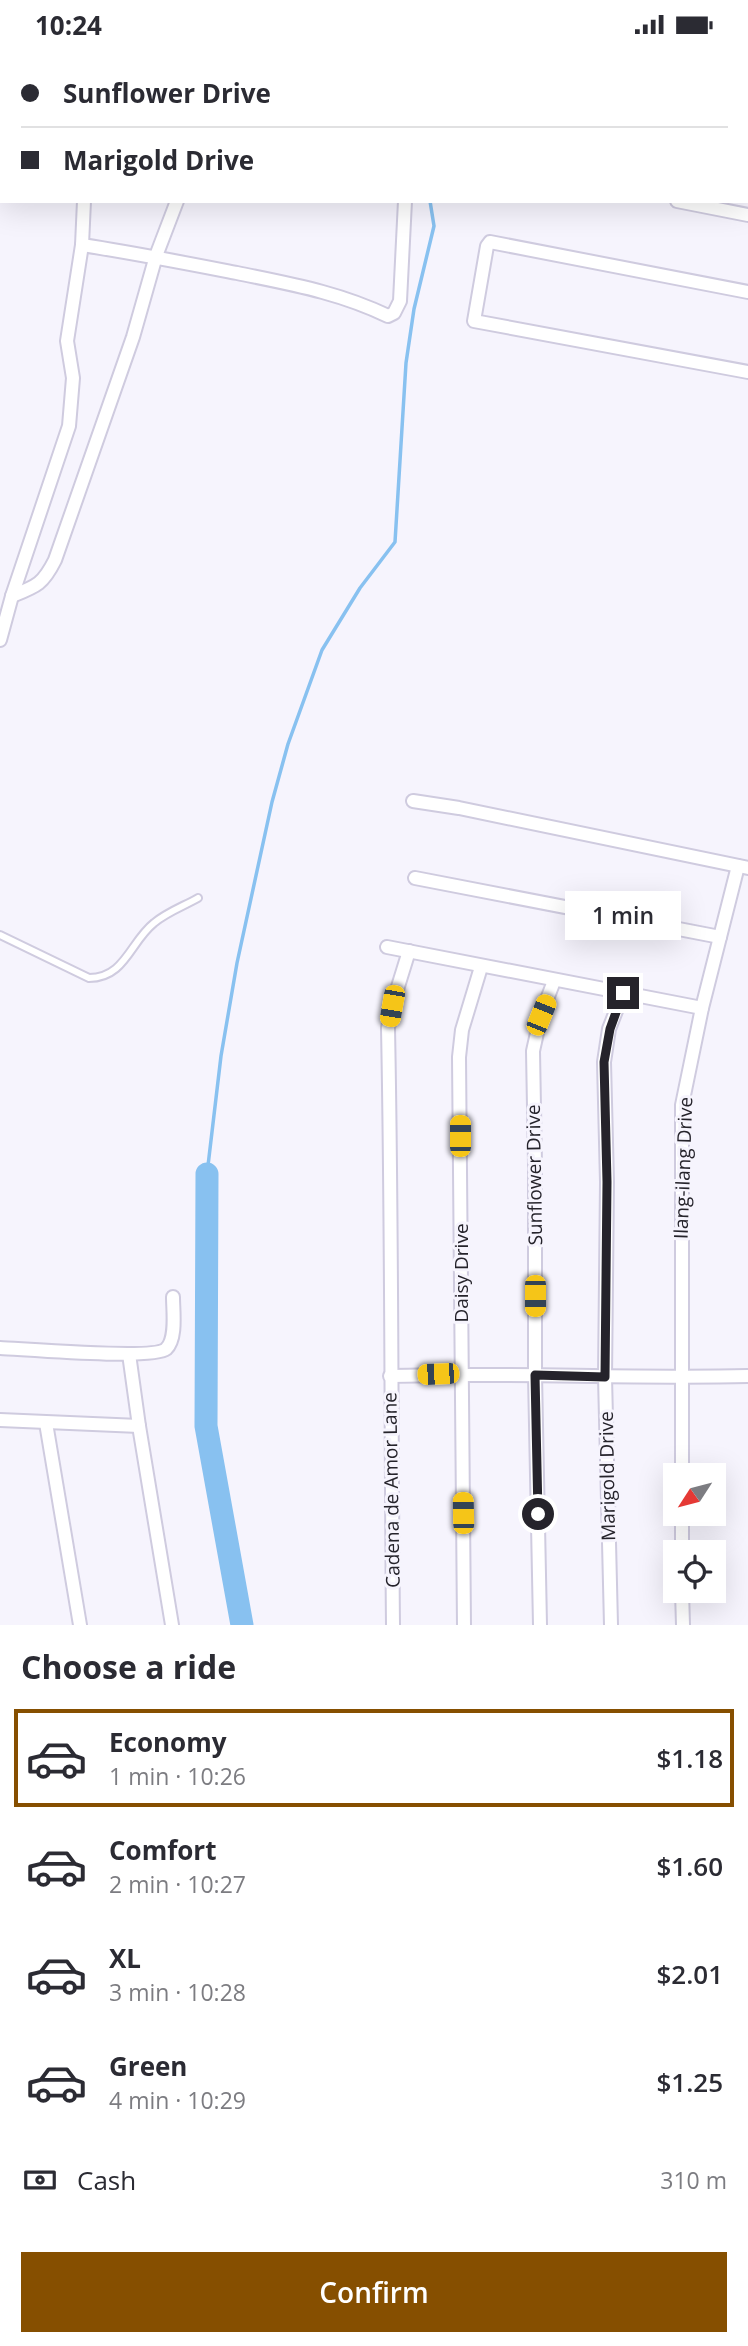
<!DOCTYPE html>
<html lang="en">
<head>
<meta charset="utf-8">
<style>
	:root { --surface:#fff; --page:#f2f2f3; --text:#2b2b33; --muted:#7c7c81; --line:#e1e1e2; --accent:#864f00 }
	body { margin:0; font-family:"Open Sans",sans-serif; background:var(--page); color:var(--text); height:100vh; display:flex; flex-direction:column; font-size:26px; white-space:nowrap }
	* { box-sizing:border-box; margin:0 }
	p { font-size:23px; color:var(--muted) }
	.icon { flex:none; width:38px; height:38px; fill:none; stroke:currentColor; stroke-width:2; stroke-linecap:round; stroke-linejoin:round }
	.map { position:relative; height:1576px; overflow:hidden }
	.panel { display:flex; flex-direction:column; background:var(--surface); flex:1 }
	.panel>* { flex:none }
	.hud { position:absolute; left:0px; top:0px; width:749px; height:154px; box-shadow:0 7px 28px #0002; display:grid; align-content:center; height:154px; padding:0 21px; background:var(--surface) }
	.needle { width:46px; rotate:234deg }
	.tools { position:absolute; left:663px; top:1414px; display:grid; gap:14px }
	.tools a { display:grid; place-items:center; width:63px; height:63px; border-radius:0px; background:var(--surface); box-shadow:0 7px 28px #0002; font-size:35px }
	.end { position:absolute; width:32px; height:32px; margin:-16px; border:9px solid #25232b; background:#fff; box-shadow:0 0 0 4px #fff }
	.from { border-radius:50% }
	.bubble { position:absolute; height:49px; border-radius:0px; background:var(--surface); box-shadow:0 7px 28px #0002; font-size:23px; font-weight:600; line-height:49px; text-align:center }
	.car { position:absolute; width:21px; height:42px; margin:-21px -10px; border-radius:9px; box-shadow:0 0 5px 2px #0007; background:linear-gradient(#f5c518 24%,#345 0 40%,#f5c518 0 76%,#345 0 86%,#f5c518 0) }
	.hud b { display:flex; align-items:center; gap:24px; height:66px; font-size:26px }
	.hud b+b { border-top:2px solid var(--line) }
	.hud i { width:18px; height:18px; background:var(--text) }
	ul { padding:0; list-style:none }
	li { display:flex; align-items:center; gap:21px; height:98px; margin:0 14px 10px; padding:0 7px; border:4px solid transparent; border-radius:0px }
	li div { flex:1 }
	li b { display:block; font-size:26px }
	li em { font-style:normal; font-weight:600 }
	li.selected { border-color:var(--accent) }
	li>.icon { width:63px; height:63px; stroke-width:1.5 }
	h2 { padding:0 21px; font-size:32px; line-height:84px }
	.pay { display:flex; align-items:center; gap:18px; height:77px; padding:0 21px; font-size:26px }
	.pay p { margin-inline-start:auto }
	.primary-button { display:flex; gap:14px; margin-top:auto; padding:14px 21px }
	.primary-button a { flex:1; height:80px; border-radius:0px; background:var(--accent); color:#fff; font-size:28px; font-weight:600; line-height:80px; text-align:center }
	.status { display:flex; justify-content:space-between; align-items:center; height:49px; padding:0 35px; background:var(--surface); direction:ltr }
	.status svg { height:19px; fill:currentColor }
	.map>svg:first-child { display:block }
	.lines { fill:none; stroke-linecap:round; stroke-linejoin:round }
	.stream { stroke:#88c1f0; stroke-width:3.5 }
	.river { stroke:#88c1f0; stroke-width:23 }
	.lane-casing { stroke:#cfcbdf; stroke-width:10 }
	.street-casing { stroke:#cfcbdf; stroke-width:16 }
	.lane { stroke:#fff; stroke-width:6 }
	.street { stroke:#fff; stroke-width:12 }
	.route { stroke:#25232b; stroke-width:9 }
	.labels { text-anchor:middle; stroke-width:6; stroke-linejoin:round; paint-order:stroke }
	.street-label { font-size:19px; fill:#25232b; stroke:#f6f4fd }
</style>
</head>
<body>
<div class="status"><b>10:24</b><svg viewBox="0 0 49 12"><path d="M0 12V9h3v3zM5 12V6h3v6zM10 12V3h3v9zM15 12V0h3v12zM26 1h20v11H26zM47 4h2v5h-2z"/></svg></div>
<div class="map">
<svg width="748" height="1576" viewBox="0 0 748 1576">
	<rect width="100%" height="100%" fill="#f6f4fd"/>
	<g class="lines">
		<g class="stream">
			<polyline points="365,0 366,2"/>
			<polyline points="207,1125 221,1007 237,914 272,753 288,695 322,601 360,539 395,493 406,314 414,260 434,177 430,152"/>
		</g>
		<polyline class="river" points="207,1125 206,1377 242,1576"/>
		<defs>
			<g id="lane">
				<polyline points="0,116 2,117"/>
				<path d="M0 886 89 929C125 929 130 893 154 874 167 863 184 857 198 849"/>
			</g>
			<g id="street">
				<polyline points="345,0 347,2"/>
				<polyline points="91,2 91,0"/>
				<polyline points="228,2 229,0"/>
				<polyline points="550,2 551,0"/>
				<polyline points="747,79 748,79"/>
				<polyline points="677,152 748,166"/>
				<path d="M82 196C134 204 185 214 237 224 290 235 338 243 388 267L394 264 400 252 405 152"/>
				<polyline points="748,243 490,193 487,197 474,272 748,323"/>
				<path d="M12 547C37 537 43 535 55 511L133 288 156 207 177 152"/>
				<polyline points="0,591 12,547 69,377 73,329 67,292 82,196 84,152"/>
				<polyline points="413,752 459,759 748,819"/>
				<polyline points="415,829 720,888"/>
				<polyline points="387,898 702,959"/>
				<path d="M0 1299C24 1300 153 1311 166 1300 177 1290 173 1262 173 1248"/>
				<polyline points="129,1305 139,1377 172,1576"/>
				<path d="M390 1327C509 1323 629 1330 748 1327"/>
				<polyline points="0,1371 139,1377"/>
				<polyline points="46,1374 80,1576"/>
				<polyline points="682,1426 682,1056 702,959 738,817"/>
				<polyline points="682,1465 682,1503"/>
				<polyline points="682,1542 683,1576"/>
				<path d="M393 1576C391 1377 392 1178 388 979L392 957 409 902"/>
				<polyline points="464,1576 459,1008 462,981 481,918"/>
				<polyline points="540,1576 535,1326 535,1115 533,1002 541,966 554,932"/>
				<polyline points="611,1576 605,1328 607,1133 604,1013 609,980 623,944"/>
			</g>
		</defs>
		<use href="#lane" class="lane-casing"/>
		<use href="#street" class="street-casing"/>
		<use href="#lane" class="lane"/>
		<use href="#street" class="street"/>
	</g>
	<g class="lines">
		<polyline class="route" points="538,1465 535,1326 605,1328 607,1133 604,1013 610,980 623,944"/>
	</g>
	<g class="labels">
		<g class="street-label">
			<text transform="translate(683 1119) rotate(-88)" y="7">Ilang-ilang Drive</text>
			<text transform="translate(534 1126) rotate(-91)" y="7">Sunflower Drive</text>
			<text transform="translate(461 1224) rotate(-90)" y="7">Daisy Drive</text>
			<text transform="translate(607 1427) rotate(-91)" y="7">Marigold Drive</text>
			<text transform="translate(391 1441) rotate(-91)" y="7">Cadena de Amor Lane</text>
		</g>
	</g>
</svg>
<div class="tools">
<a><svg class="needle" viewBox="-14 -14 28 28"><path d="M0-13l5 13h-10z" fill="#e53935"/><path d="M0 13l5-13h-10z" fill="#7c7c81"/></svg></a>
<a><svg class="icon" aria-label="locate" viewBox="0 0 24 24"><circle cx="12" cy="12" r="6"/><path d="M12 2v4M12 18v4M2 12h4M18 12h4"/></svg></a>
</div>
<i class="end from" style="left:538px;top:1465px"></i>
<i class="end" style="left:623px;top:944px"></i>
<div class="bubble" style="left:565px;top:842px;width:116px">1 min</div>
<i class="car" style="left:392px;top:957px;rotate:190deg"></i>
<i class="car" style="left:541px;top:966px;rotate:22deg"></i>
<i class="car" style="left:460px;top:1087px;rotate:0deg"></i>
<i class="car" style="left:535px;top:1247px;rotate:180deg"></i>
<i class="car" style="left:438px;top:1325px;rotate:268deg"></i>
<i class="car" style="left:463px;top:1464px;rotate:359deg"></i>
<div class="hud">
<b><i class="from"></i>Sunflower Drive</b>
<b><i></i>Marigold Drive</b>
</div>
</div>
<section class="panel">
<h2>Choose a ride</h2>
<ul>
<li class="selected"><svg class="icon" aria-label="car" viewBox="0 0 24 24"><path d="M5 17H2v-5l4-1 3-4h7l3 4 3 1v5h-3M9 17h6M6 11h13"/><circle cx="7" cy="17" r="2"/><circle cx="17" cy="17" r="2"/></svg><div><b>Economy</b><p>1 min · 10:26</p></div><em>$1.18</em></li>
<li><svg class="icon" aria-label="car" viewBox="0 0 24 24"><path d="M5 17H2v-5l4-1 3-4h7l3 4 3 1v5h-3M9 17h6M6 11h13"/><circle cx="7" cy="17" r="2"/><circle cx="17" cy="17" r="2"/></svg><div><b>Comfort</b><p>2 min · 10:27</p></div><em>$1.60</em></li>
<li><svg class="icon" aria-label="car" viewBox="0 0 24 24"><path d="M5 17H2v-5l4-1 3-4h7l3 4 3 1v5h-3M9 17h6M6 11h13"/><circle cx="7" cy="17" r="2"/><circle cx="17" cy="17" r="2"/></svg><div><b>XL</b><p>3 min · 10:28</p></div><em>$2.01</em></li>
<li><svg class="icon" aria-label="car" viewBox="0 0 24 24"><path d="M5 17H2v-5l4-1 3-4h7l3 4 3 1v5h-3M9 17h6M6 11h13"/><circle cx="7" cy="17" r="2"/><circle cx="17" cy="17" r="2"/></svg><div><b>Green</b><p>4 min · 10:29</p></div><em>$1.25</em></li>
</ul>
<div class="pay"><svg class="icon" aria-label="cash" viewBox="0 0 24 24"><path d="M3 7h18v10H3z"/><circle cx="12" cy="12" r="2"/></svg>Cash<p>310 m</p></div>
<div class="primary-button"><a>Confirm</a></div>
</section>
</body>
</html>
